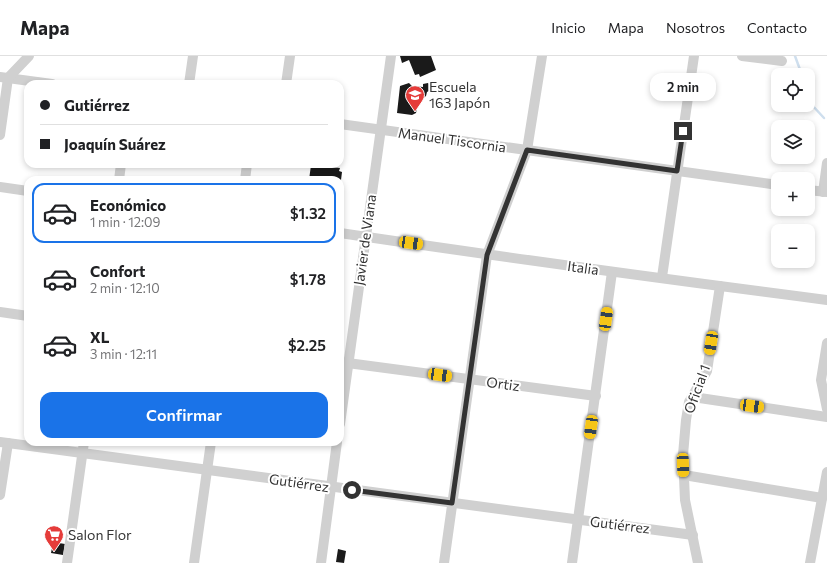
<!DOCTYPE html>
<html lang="es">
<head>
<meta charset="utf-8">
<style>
	:root { --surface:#fff; --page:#f2f2f2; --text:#202124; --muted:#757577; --line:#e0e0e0; --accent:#1a73e8 }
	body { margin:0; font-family:Commissioner,sans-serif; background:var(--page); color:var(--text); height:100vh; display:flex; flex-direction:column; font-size:15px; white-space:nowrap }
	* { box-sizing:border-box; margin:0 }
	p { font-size:13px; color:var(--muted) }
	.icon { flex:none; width:22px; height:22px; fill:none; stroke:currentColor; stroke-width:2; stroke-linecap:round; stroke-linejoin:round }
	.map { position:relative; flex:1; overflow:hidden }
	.sheet { position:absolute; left:24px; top:120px; width:320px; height:270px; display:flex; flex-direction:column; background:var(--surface); border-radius:12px; box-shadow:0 2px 6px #0003 }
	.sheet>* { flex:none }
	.banner { position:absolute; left:24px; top:24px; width:320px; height:88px; border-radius:12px; box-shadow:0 2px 6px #0003; display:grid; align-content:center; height:88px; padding:0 16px; background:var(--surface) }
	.fabs { position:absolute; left:771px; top:12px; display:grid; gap:8px }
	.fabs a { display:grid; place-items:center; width:44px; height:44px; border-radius:8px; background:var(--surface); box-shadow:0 2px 6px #0003; font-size:20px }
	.end { position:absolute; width:18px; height:18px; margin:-9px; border:5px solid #333; background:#fff; box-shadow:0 0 0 2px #fff }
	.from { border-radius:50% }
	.bubble { position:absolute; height:28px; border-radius:12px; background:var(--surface); box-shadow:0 2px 6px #0003; font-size:13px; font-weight:600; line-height:28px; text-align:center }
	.car { position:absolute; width:12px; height:24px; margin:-12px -6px; border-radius:5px; box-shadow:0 0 3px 1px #0007; background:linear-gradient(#f5c518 24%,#345 0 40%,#f5c518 0 76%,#345 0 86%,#f5c518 0) }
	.banner b { display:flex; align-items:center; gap:14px; height:38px; font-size:15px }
	.banner b+b { border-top:1px solid var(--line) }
	.banner i { width:10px; height:10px; background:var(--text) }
	ul { padding:7px 0 0; list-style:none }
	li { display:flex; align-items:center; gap:12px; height:60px; margin:0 8px 6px; padding:0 8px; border:2px solid transparent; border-radius:12px }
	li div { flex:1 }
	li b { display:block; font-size:15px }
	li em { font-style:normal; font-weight:600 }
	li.selected { border-color:var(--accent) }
	li>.icon { width:36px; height:36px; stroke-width:1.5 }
	.cta { display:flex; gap:8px; margin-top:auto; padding:8px 16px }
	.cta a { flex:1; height:46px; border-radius:12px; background:var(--accent); color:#fff; font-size:16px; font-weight:600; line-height:46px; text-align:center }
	header { display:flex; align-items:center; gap:24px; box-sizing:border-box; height:56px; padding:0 20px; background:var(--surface); border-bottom:1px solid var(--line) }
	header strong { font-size:19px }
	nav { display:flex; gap:22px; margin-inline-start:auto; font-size:14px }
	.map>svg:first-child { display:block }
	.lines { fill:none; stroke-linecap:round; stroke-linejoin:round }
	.stream { stroke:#cfdfee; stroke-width:2.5 }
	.building { fill:#1a1a1a }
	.minor { stroke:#d0d0d0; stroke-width:10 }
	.route { stroke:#333; stroke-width:5 }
	.labels { text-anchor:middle; stroke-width:4; stroke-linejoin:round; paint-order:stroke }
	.poi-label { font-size:14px; fill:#333; stroke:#fff; text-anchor:start }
	.street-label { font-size:14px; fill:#333; stroke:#fff }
</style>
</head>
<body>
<header>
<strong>Mapa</strong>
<nav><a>Inicio</a><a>Mapa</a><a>Nosotros</a><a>Contacto</a></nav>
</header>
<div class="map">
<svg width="827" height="507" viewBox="0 0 827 507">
	<rect width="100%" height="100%" fill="#fff"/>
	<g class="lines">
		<g class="stream">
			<polyline points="795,0 802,19"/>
			<polyline points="808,37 812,49 824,62"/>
		</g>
	</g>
	<g class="building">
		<polygon points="400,0 431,0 436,14 420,21 419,18 415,19 409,4 402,7"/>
		<polygon points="409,27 412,30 423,31 423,28 428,27 432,30 431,34 427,36 426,40 422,43 417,40 418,35 415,34 413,49 417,52 416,57 412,59 397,57 400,30"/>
		<polygon points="311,109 340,112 339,115 342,116 341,124 309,124"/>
		<polygon points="53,486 65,488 63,499 51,497"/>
		<polygon points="338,493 346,495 344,507 336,506"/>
	</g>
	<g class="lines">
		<g class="minor">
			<polyline points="742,0 782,5"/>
			<polyline points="0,21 52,28"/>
			<polyline points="189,28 193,0"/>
			<polyline points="286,28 290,0"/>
			<polyline points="340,68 778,129"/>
			<polyline points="0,79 8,22 29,0"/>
			<polyline points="119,124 121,108"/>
			<polyline points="245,124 247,108"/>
			<polyline points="0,131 28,135"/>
			<polyline points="808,134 827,136"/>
			<polyline points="823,136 827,107"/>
			<path d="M340 177C502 201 664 223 827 244"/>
			<polyline points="662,221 694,0"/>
			<polyline points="0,256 28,260"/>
			<polyline points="827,287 821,324 827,353"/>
			<polyline points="340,306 596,340"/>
			<polyline points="693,341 827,361"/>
			<polyline points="340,368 391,0"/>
			<polyline points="0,386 693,479"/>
			<polyline points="684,419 822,442"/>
			<polyline points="0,439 8,387"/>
			<polyline points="67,507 84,386"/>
			<polyline points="194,507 211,386"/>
			<polyline points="321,507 337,386"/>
			<polyline points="444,507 487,199 527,94 542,0"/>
			<polyline points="572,507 612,216"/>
			<polyline points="698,507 685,444 683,399 686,364 689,346 707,315 720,230"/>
			<polyline points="810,507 827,416"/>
		</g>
	</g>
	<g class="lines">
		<polyline class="route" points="352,434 452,447 487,199 527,94 677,115 683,75"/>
	</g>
	<defs>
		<symbol id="school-pin" viewBox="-11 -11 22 30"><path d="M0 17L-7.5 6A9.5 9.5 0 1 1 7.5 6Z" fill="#e53c3a" stroke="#fff"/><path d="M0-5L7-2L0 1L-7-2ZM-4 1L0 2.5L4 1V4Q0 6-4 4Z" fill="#fff"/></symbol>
		<symbol id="supermarket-pin" viewBox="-11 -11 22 30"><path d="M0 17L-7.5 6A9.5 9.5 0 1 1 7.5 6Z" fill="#e53c3a" stroke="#fff"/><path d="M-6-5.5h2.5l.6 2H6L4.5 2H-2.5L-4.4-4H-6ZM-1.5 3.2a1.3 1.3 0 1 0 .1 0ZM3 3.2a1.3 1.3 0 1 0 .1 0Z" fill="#fff"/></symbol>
	</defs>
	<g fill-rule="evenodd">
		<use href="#school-pin" x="404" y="28" width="22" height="30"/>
		<use href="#supermarket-pin" x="43" y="468" width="22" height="30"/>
	</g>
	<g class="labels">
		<g class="poi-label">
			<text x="429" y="36">Escuela<tspan x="429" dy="16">163 Japón</tspan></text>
			<text x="68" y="484">Salon Flor</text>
		</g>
		<g class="street-label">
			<text transform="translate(452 84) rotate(8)" y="5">Manuel Tiscornia</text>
			<text transform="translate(365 184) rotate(-82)" y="5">Javier de Viana</text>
			<text transform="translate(583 212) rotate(8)" y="5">Italia</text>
			<text transform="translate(503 328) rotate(8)" y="5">Ortiz</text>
			<text transform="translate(697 333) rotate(-70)" y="5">Oficial 1</text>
			<text transform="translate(299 427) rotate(8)" y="5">Gutiérrez</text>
			<text transform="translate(620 469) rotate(7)" y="5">Gutiérrez</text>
		</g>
	</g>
</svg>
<div class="fabs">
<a><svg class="icon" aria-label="locate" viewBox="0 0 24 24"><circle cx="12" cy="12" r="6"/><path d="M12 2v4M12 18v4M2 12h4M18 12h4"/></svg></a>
<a><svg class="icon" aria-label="layers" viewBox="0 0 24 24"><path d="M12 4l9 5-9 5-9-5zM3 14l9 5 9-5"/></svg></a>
<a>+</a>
<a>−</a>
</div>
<i class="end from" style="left:352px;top:434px"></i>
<i class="end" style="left:683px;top:75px"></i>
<div class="bubble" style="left:650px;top:17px;width:66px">2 min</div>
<i class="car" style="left:411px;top:187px;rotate:98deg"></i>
<i class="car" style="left:606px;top:263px;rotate:8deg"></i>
<i class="car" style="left:711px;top:287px;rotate:189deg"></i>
<i class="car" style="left:440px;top:319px;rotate:98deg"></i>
<i class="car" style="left:752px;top:350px;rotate:98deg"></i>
<i class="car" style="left:591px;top:371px;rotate:188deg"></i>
<i class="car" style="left:683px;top:409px;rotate:178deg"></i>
<div class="banner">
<b><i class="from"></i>Gutiérrez</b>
<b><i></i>Joaquín Suárez</b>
</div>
<section class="sheet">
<ul>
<li class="selected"><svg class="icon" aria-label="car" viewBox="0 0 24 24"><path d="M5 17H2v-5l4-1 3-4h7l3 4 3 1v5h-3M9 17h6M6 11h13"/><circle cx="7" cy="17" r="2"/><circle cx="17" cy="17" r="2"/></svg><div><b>Económico</b><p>1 min · 12:09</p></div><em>$1.32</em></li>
<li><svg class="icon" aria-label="car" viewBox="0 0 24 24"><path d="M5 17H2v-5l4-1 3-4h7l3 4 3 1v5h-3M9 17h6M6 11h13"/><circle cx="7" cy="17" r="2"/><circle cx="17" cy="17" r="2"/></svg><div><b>Confort</b><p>2 min · 12:10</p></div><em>$1.78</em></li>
<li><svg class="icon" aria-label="car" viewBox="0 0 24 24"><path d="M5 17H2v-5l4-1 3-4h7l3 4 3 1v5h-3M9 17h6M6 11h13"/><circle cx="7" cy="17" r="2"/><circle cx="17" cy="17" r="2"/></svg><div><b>XL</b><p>3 min · 12:11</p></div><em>$2.25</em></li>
</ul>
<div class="cta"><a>Confirmar</a></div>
</section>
</div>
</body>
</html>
